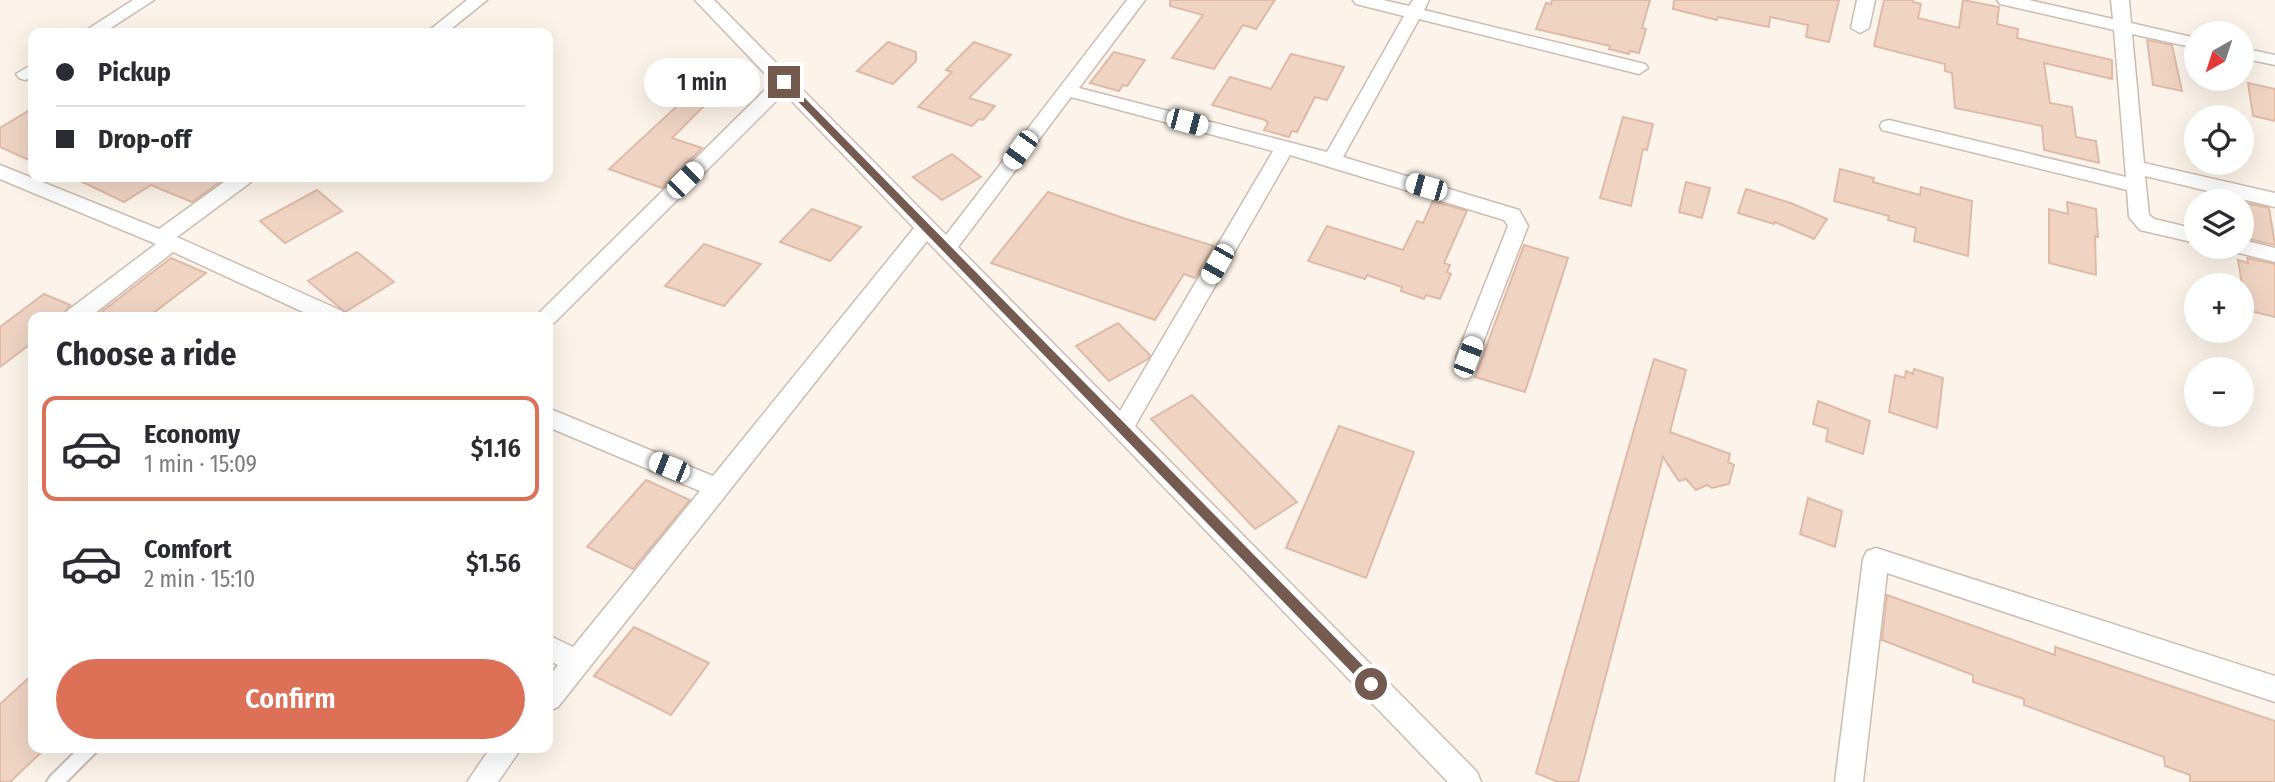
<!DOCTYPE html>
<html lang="en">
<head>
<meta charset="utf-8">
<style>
	:root { --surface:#fff; --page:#f7f7f7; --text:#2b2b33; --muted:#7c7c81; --line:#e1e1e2; --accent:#dd7158 }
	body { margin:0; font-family:"Fira Sans Condensed",sans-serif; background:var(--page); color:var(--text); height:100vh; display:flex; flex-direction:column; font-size:26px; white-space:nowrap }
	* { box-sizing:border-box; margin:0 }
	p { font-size:23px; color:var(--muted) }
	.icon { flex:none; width:38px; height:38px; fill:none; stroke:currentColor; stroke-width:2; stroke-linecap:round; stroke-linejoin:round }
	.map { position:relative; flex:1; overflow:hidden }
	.details { position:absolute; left:28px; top:312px; width:525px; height:441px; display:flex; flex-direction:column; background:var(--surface); border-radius:14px; box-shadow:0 7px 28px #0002 }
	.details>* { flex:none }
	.guide { position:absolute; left:28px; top:28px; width:525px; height:154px; border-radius:14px; box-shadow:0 7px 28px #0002; display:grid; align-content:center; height:154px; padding:0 28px; background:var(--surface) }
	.needle { width:46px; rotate:219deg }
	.controls { position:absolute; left:2184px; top:21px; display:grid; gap:14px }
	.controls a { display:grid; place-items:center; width:70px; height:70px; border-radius:50%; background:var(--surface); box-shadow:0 7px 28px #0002; font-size:35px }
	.end { position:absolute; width:32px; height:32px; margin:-16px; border:9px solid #755b4f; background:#fff; box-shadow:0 0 0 4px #fff }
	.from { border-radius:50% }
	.bubble { position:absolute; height:49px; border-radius:24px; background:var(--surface); box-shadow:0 7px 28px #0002; font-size:23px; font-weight:600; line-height:49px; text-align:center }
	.car { position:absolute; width:21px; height:42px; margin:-21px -10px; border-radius:9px; box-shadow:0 0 5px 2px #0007; background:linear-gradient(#fff 24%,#345 0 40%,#fff 0 76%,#345 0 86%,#fff 0) }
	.guide b { display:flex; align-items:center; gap:24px; height:66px; font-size:26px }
	.guide b+b { border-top:2px solid var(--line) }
	.guide i { width:18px; height:18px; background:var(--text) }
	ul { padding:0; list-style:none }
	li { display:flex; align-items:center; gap:21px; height:105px; margin:0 14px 10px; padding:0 14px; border:4px solid transparent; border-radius:14px }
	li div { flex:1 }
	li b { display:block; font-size:26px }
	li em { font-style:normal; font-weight:600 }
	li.on { border-color:var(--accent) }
	li>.icon { width:63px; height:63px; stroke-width:1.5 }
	h2 { padding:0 28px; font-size:32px; line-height:84px }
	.action { display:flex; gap:14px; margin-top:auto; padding:14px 28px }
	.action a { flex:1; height:80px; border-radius:42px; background:var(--accent); color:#fff; font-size:28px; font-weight:600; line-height:80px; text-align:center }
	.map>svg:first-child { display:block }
	.building { fill:#efd4c4; stroke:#e1baa5; stroke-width:2 }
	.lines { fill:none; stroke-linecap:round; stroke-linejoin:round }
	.lane-casing { stroke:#cdbcb1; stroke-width:4 }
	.street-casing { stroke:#cdbcb1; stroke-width:3 }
	.lane { fill:#fff; fill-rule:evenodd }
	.street { fill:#fff; fill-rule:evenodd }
	.route { fill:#755b4f }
</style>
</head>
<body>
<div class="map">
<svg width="2275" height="782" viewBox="0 0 2275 782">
	<rect width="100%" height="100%" fill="#fcf4ea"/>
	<g class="building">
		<polygon points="1170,0 1275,0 1256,29 1243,25 1214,69 1172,58 1203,15 1170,6"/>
		<polygon points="1552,0 1650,0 1642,28 1646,29 1639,53 1630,51 1629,54 1609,49 1610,46 1536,29 1546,3 1551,4"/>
		<polygon points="1674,0 1839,0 1829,42 1806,37 1808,25 1770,17 1769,27 1718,17 1717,20 1673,9"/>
		<polygon points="1884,0 1913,0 1913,2 1921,4 1918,18 1959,28 1963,0 1999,7 1997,24 2018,29 2017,38 2112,60 2112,79 2044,63 2050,103 2072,107 2076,137 2096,141 2099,163 2044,150 2042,126 1955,108 1952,73 1945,71 1945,64 1874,46"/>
		<polygon points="2147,40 2172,45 2182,91 2153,85"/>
		<polygon points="888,42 916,52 916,61 893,84 857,71"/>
		<polygon points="974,42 1011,55 969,98 995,106 983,120 979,119 972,126 918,107 952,72 946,70"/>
		<polygon points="1114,52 1145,60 1127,86 1123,85 1119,91 1090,83"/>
		<polygon points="1291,54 1344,67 1327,100 1315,97 1297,132 1292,131 1289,137 1264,130 1268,123 1265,120 1212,105 1230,77 1271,89"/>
		<polygon points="2248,83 2275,89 2275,121 2253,116"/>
		<polygon points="692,92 712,98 672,138 702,148 662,188 609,169"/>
		<polygon points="33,108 33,162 0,147 0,128"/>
		<polygon points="1623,117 1653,124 1647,150 1643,149 1631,206 1600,198"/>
		<polygon points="952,154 981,177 942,200 913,177"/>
		<polygon points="1840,169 1874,178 1873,182 1920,195 1921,187 1972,201 1968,256 1914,241 1916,228 1888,220 1889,216 1834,201"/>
		<polygon points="72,177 227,177 192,202 151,185 124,202"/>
		<polygon points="1686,182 1710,188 1702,218 1679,212"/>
		<polygon points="1746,189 1791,203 1827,219 1814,239 1775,222 1774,224 1738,213"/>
		<polygon points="317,190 342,211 285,243 260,221"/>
		<polygon points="1048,192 1126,219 1214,246 1195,278 1184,274 1155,320 991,263"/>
		<polygon points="1433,201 1467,211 1444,263 1450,265 1447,272 1451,274 1440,299 1426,295 1424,299 1401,291 1402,287 1367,275 1365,279 1308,261 1327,226 1403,250 1417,221 1423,223"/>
		<polygon points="2067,202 2096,209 2098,237 2095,236 2096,275 2049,263 2049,209 2068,214"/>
		<polygon points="2242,202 2269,208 2275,245 2244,238"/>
		<polygon points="812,209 861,227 830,261 780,242"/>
		<polygon points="704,244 761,264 724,306 665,286"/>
		<polygon points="1524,245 1568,258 1525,392 1475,377"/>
		<polygon points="357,252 394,282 345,312 308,281"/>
		<polygon points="171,258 206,273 148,317 95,317"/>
		<polygon points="2247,258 2275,264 2275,317 2246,310 2238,260 2248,263"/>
		<polygon points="44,294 70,305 62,317 33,317 33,342 0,367 0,327"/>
		<polygon points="1118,323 1150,355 1148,359 1109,381 1076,346"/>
		<polygon points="1654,359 1686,370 1670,432 1730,454 1728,462 1734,465 1729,484 1712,488 1707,485 1696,490 1686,479 1679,481 1663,457 1578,782 1558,782 1536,773"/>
		<polygon points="1914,369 1943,378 1937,428 1889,412 1895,375 1905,378 1906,371 1913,374"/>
		<polygon points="1192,395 1297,502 1255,529 1151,419"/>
		<polygon points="1818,401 1870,421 1863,454 1826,441 1828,429 1813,424"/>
		<polygon points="1339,426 1414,452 1366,578 1286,548"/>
		<polygon points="646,480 690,500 633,569 587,547"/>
		<polygon points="1808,498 1842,511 1835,547 1800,534"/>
		<polygon points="1887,595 2055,655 2055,647 2275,721 2275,782 2190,782 2190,775 2165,766 2164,757 2024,705 2024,699 1973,682 1973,675 1882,640"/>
		<polygon points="634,627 709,663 671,715 594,676"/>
		<polygon points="33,674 33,747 47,747 10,782 0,782 0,704"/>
	</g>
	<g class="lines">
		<defs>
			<polygon id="lane" points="80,747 98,747 96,752 66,782 47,782 50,777"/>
			<g id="street">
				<polygon points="133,0 154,0 103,33 82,33"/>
				<polygon points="467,0 487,0 446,33 426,33"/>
				<path d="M695 0H714L946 235 1127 0H1145L1079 88 1327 152 1404 16 1356 4 1353 0H1383L1409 6 1413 0H1429L1424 10 1645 64 1648 68 1639 74 1419 19 1343 157 1519 210 1528 226 1475 363 1467 365 1459 363 1456 357 1508 226 1504 220 1290 155 1135 426 1477 772 1481 782H1448L927 241 558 707 548 711V678L558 665 548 660V635L573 647 700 491 548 427V408L713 476 914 228 784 93 554 323 548 324V317H535L773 82ZM1071 97 1273 151 1120 411 958 247Z"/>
				<polygon points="1857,0 1875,0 1869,28 1860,33 1851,28"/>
				<polygon points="1997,0 2029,0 2113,19 2111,0 2129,0 2131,23 2196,38 2196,48 2132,34 2144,163 2275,193 2275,207 2145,176 2149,215 2154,219 2196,229 2196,243 2140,230 2129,217 2127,190 1882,130 1880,126 1882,122 1889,120 2126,177 2114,30 2000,4"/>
				<polygon points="2242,48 2275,55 2275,65 2242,58"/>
				<polygon points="33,64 33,77 25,80 19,78 16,74"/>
				<polygon points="0,165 159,229 231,177 254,177 251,182 177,237 342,311 345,317 314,317 173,252 90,317 64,317 67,311 156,244 0,179"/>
				<polygon points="2242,240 2275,248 2275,262 2235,252 2232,247 2242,247"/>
				<polygon points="1876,548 2275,676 2275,702 1887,573 1863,782 1835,782 1863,559 1867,551"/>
				<polygon points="491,747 522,747 498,782 467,782"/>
			</g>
		</defs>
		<use href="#lane" class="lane-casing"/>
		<use href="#street" class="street-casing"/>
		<use href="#lane" class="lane"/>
		<use href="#street" class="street"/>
	</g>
	<polygon class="route" points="781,80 787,80 1376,679 1376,688 1367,688 781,84"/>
</svg>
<div class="controls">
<a><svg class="needle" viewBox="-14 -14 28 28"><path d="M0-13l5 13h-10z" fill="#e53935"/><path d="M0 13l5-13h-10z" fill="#7c7c81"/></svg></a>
<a><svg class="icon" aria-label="locate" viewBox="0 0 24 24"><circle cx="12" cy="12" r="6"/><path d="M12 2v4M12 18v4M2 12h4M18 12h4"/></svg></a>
<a><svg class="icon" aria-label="layers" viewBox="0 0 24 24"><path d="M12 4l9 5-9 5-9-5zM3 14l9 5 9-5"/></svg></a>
<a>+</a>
<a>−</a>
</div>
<i class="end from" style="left:1371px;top:684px"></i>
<i class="end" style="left:784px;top:82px"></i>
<div class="bubble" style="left:644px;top:58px;width:116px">1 min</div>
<i class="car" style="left:1187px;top:122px;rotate:105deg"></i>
<i class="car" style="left:1020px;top:150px;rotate:216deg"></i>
<i class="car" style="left:685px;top:180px;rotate:45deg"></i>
<i class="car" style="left:1426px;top:187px;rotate:286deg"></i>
<i class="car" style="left:1217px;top:264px;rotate:210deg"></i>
<i class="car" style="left:1468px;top:357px;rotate:21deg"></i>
<i class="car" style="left:669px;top:467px;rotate:292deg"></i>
<div class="guide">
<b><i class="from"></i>Pickup</b>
<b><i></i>Drop-off</b>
</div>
<section class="details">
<h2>Choose a ride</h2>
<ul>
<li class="on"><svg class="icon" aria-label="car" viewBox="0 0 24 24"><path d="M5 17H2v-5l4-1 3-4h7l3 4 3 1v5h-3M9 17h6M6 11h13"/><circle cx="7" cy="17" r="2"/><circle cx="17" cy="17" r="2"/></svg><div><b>Economy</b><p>1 min · 15:09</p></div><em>$1.16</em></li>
<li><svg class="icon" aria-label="car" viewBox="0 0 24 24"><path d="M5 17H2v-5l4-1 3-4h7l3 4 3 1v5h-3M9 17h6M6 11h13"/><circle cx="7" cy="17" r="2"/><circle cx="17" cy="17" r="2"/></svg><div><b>Comfort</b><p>2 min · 15:10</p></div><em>$1.56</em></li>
</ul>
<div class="action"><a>Confirm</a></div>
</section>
</div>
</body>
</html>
